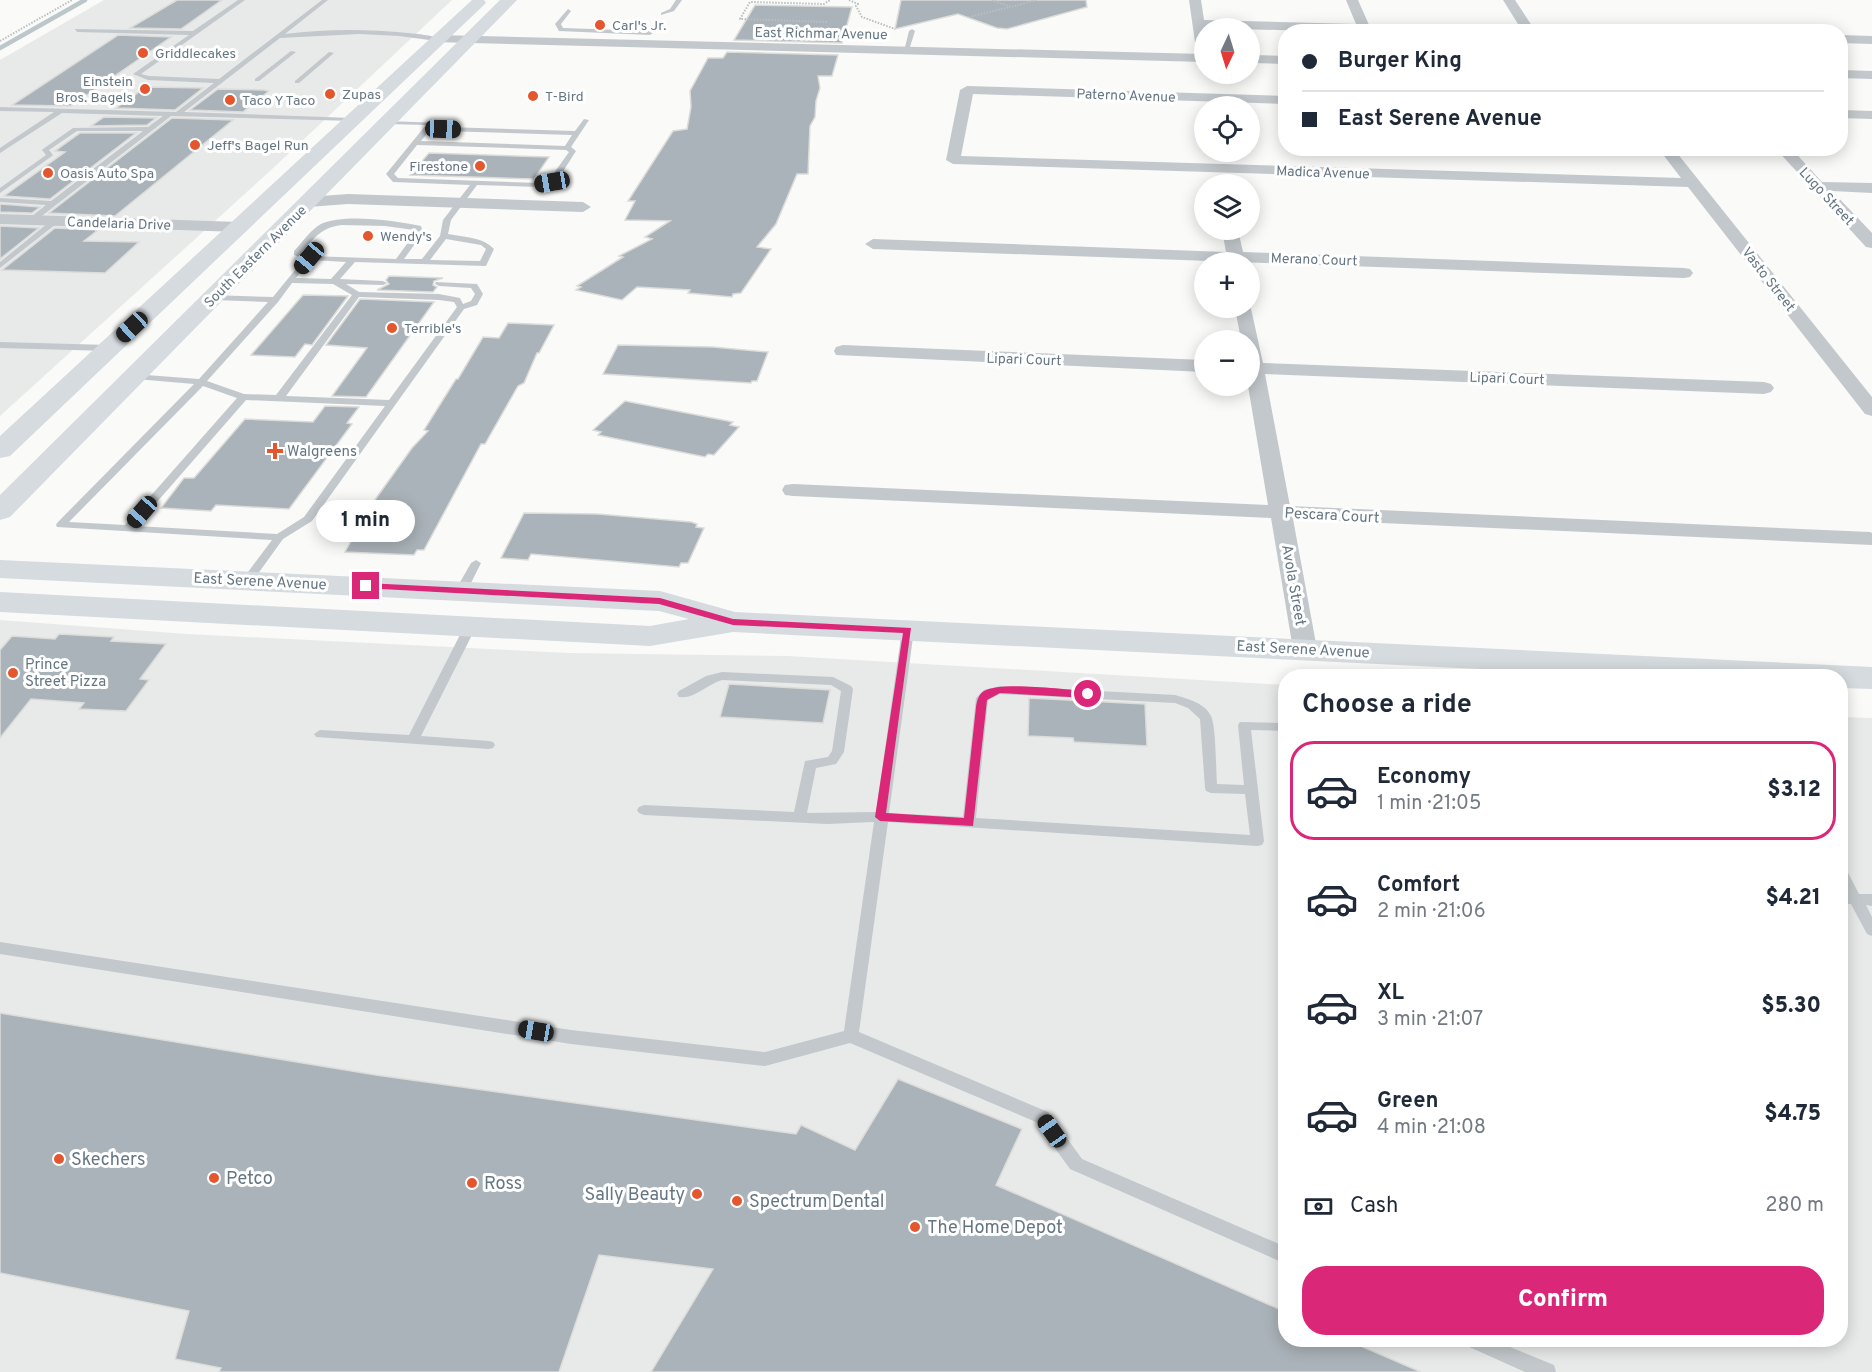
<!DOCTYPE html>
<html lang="en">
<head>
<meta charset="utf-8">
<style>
	:root { --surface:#fff; --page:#f2f2f3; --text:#1f2937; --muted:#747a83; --line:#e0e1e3; --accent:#db2777 }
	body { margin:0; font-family:Overpass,sans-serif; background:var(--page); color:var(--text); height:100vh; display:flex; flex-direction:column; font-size:22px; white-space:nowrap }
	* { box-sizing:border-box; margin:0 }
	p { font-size:20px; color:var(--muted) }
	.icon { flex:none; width:33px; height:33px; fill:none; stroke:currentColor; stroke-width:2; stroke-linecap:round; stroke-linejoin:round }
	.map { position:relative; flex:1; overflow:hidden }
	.details { position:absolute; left:1278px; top:669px; width:570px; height:678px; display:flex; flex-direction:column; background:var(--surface); border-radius:24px; box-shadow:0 3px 15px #0003 }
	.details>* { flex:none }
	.top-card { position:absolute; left:1278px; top:24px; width:570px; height:132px; border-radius:24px; box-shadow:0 3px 15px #0003; display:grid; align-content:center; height:132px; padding:0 24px; background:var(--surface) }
	.needle { width:39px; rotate:184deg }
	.buttons { position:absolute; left:1194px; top:18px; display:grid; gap:12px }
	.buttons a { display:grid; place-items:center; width:66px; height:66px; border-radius:50%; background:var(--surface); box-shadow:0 3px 15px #0003; font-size:30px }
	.end { position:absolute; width:27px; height:27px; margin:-14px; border:8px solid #db2777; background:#fff; box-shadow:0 0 0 3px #fff }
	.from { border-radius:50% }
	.bubble { position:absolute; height:42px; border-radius:21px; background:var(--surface); box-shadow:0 3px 15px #0003; font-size:20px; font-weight:800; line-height:42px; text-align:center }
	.car { position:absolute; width:18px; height:36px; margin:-18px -9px; border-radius:8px; box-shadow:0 0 4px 2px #0007; background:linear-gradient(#222 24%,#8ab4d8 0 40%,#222 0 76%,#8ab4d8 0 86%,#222 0) }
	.top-card b { display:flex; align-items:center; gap:21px; height:57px; font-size:22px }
	.top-card b+b { border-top:2px solid var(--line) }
	.top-card i { width:15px; height:15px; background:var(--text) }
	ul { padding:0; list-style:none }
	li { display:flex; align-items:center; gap:18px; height:99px; margin:0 12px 9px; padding:0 12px; border:3px solid transparent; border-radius:24px }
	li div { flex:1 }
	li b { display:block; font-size:22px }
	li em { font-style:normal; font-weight:800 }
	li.active { border-color:var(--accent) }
	li>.icon { width:54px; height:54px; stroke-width:1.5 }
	h2 { padding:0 24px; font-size:27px; line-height:72px }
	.pay { display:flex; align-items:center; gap:15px; height:66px; padding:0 24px; font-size:22px }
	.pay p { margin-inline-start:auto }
	.primary-button { display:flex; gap:12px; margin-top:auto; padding:12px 24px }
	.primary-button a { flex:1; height:69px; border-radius:24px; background:var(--accent); color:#fff; font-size:24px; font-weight:800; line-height:69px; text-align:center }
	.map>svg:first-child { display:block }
	.built { fill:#e8e9e9 }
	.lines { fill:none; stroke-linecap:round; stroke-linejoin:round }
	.stream { stroke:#bbc7cb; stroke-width:4.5 }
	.building { fill:#aab3b9; stroke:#dcdcda; stroke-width:1.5 }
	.path { stroke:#bbbfc2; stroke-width:2; stroke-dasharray:1.5 1.5; stroke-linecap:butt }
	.lane { fill:#c3c8cc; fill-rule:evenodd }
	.street { fill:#c3c8cc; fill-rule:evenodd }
	.secondary { fill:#d6dbdf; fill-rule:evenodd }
	.primary { fill:#d6dbdf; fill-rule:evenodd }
	.route { fill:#db2777 }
	.poi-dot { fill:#e4572e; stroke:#fff; stroke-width:2 }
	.labels { text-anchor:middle; stroke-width:6; stroke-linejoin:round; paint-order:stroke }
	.far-poi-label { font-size:14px; fill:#657683; stroke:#fff; text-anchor:start }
	.far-street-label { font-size:14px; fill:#657683; stroke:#fff }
	.poi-label { font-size:15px; fill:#657683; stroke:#fff; text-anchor:start }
	.street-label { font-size:15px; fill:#657683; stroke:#fff }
	.near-poi-label { font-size:18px; fill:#657683; stroke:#fff; text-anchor:start }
</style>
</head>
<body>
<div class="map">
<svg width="1872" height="1372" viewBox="0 0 1872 1372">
	<rect width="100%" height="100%" fill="#fafaf8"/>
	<g class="built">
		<polygon points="104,0 452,0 269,172 0,416 0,60"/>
		<polygon points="0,620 187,634 569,653 788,656 1285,685 1286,1340 1840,1340 1841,717 1872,718 1872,1372 0,1372"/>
	</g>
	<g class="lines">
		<polyline class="stream" points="0,48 85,0"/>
	</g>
	<g class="building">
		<polygon points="177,0 222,0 181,29 130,28"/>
		<polygon points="901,0 1086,0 1087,7 1007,29 997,28 958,14 895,29"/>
		<polygon points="755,5 852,7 842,43 734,40"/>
		<polygon points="118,35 171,37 71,106 12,105"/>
		<polygon points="727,52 838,55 832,76 818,76 820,88 816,101 815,117 810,126 808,174 797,174 776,224 757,247 771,249 741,293 733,294 732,297 688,293 690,290 637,287 622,300 576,290 581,287 577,286 623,257 619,256 652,239 645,237 670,221 625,220 635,201 628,201 673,131 687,129 691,107 690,91 708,58 723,58"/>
		<polygon points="146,87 203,88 175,110 116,108"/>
		<polygon points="218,89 264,90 269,91 243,112 190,110"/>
		<polygon points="104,117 156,118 147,125 91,126"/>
		<polygon points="172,118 233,120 115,216 49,213"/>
		<polygon points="80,133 136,133 50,199 4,196 65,152 55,151"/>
		<polygon points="429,153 549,157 534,179 410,175"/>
		<polygon points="0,204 40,207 32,213 0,212"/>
		<polygon points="0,226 39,228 0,259"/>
		<polygon points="55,228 98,230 84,241 139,242 105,273 2,270"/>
		<polygon points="389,276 443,278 434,281 433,285 437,287 433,292 377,290 389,284 386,280"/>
		<polygon points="303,295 348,296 312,345 305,344 295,357 251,355"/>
		<polygon points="360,299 434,302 366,397 332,396 367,348 326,345"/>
		<polygon points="508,323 554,325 539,353 537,353 524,383 518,386 485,444 481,444 424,550 417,550 414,555 345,552 372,504 412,448 428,431 424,430 456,379 458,379 483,337 499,338"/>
		<polygon points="618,345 713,347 768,352 757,381 752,381 751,383 603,374"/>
		<polygon points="625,401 733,422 730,425 739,427 714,455 708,454 705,457 598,435 601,432 593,430"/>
		<polygon points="325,406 359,407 347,423 352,424 289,509 216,505 211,511 161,508 184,478 194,478 245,419 313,422"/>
		<polygon points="524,513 598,514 691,522 697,524 696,527 704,528 688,563 681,563 679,567 531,554 528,560 501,558"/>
		<polygon points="59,634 114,637 111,641 166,644 140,679 149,680 126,711 79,709 84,703 31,699 0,738 0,650 12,636 55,639"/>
		<polygon points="729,684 830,690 823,723 720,717"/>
		<polygon points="1029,698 1145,704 1147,746 1074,742 1073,738 1028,736"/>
		<polygon points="0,1013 376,1075 796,1134 801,1125 855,1150 898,1079 1022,1129 996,1185 1286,1312 1286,1340 1347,1340 1421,1372 651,1372 713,1269 599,1255 559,1372 219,1372 221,1368 175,1359 189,1311 0,1273"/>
	</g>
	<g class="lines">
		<g class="path">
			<polyline points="849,0 858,4 856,6 862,17 895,29"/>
			<polyline points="992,0 1011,7 1036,0"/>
			<polyline points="969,17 1010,7"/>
			<polyline points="827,22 740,19 750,2 824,4 830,0"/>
			<polyline points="0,41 72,0"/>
		</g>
		<g class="lane">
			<path d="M238 0H245L141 74 149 76 219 79 322 0H328L285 34C326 29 367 29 408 33 418 34 431 35 440 39L437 41 399 36 359 34 280 38 184 112 352 118 354 119V121L171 116 34 222 27 220 46 205 0 202V198L51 201 143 131H77L49 150 53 155 52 156 0 193V188L46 155 42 150 43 149 73 128 148 127 163 116 62 113 0 153V148L54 112 0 111V107L176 112 214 83 148 80 133 74 189 35 77 32 75 29 193 31Z"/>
			<polygon points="676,0 682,0 674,11 661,15 661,13 670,9"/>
			<polygon points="568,9 571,11 561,24 563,28 650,31 653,33 650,35 559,31 555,24"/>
			<polygon points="912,29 915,31 909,50 904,51 909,31"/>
			<polygon points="291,51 296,52 259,81 255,81 255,79"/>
			<polygon points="329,52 334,53 299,83 295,83 295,81"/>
			<path d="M584 119 589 120 571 147 576 151 555 184 539 187 477 185 451 220 448 234C464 237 483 237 494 249L486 266 355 262 340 279 383 281 387 283 383 285 346 284 359 292 439 294 460 298 463 304 471 301 475 294 471 288 439 286 435 284 436 282 477 284 483 294 477 305 464 309 312 521 283 539 252 582 248 583 242 580 272 540 57 527 56 525 57 523 194 384 136 379 131 376 133 374 199 379 268 302 214 300 210 297 211 295 273 297 304 259 294 255V251C302 243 310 230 321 224 345 213 396 221 421 226L423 233 404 259H422L440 236 443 220 470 185 393 182 386 174 426 125 388 124 386 123V121L443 123 446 127 575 131ZM433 126H438L443 131 572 135 565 146 421 141ZM417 145 566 150 569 152 549 180 539 183 398 178 394 174ZM342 225 385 226 414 230 415 233 396 259 310 256 302 252C314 238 322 227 342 225ZM446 239 481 245 486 249 480 261 430 260ZM311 260 346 262 331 279 296 278ZM292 283 333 284 352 295 276 395 244 394 207 381 278 302ZM359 297 439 300 454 302 457 307 389 400 286 396ZM203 386 237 398 125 525 69 522ZM246 400 385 406 304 517 277 534 136 526Z"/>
			<polygon points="53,219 60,221 0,268 0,262"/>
			<polygon points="0,342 109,345 113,348 109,351 0,348"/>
			<polygon points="476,560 481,563 467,591 461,595 457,593 455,591 471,563"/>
			<polygon points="470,623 476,627 421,736 489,741 493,742 495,745 493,748 489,749 316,737 314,734 320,730 409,735 464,627"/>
			<path d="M908 626 914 630 889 813 963 817 976 698 984 690 1000 686 1175 695C1188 699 1205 703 1211 716 1216 726 1216 770 1217 784L1244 785 1238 725 1240 722 1286 723V731L1251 730 1264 841 1262 845 1257 846 888 822 859 1032 1048 1112 1082 1159 1286 1247V1264L1070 1169 1036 1122 850 1043 765 1066 571 1044 0 954V942L571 1030 765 1052 844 1031 874 822 827 824 644 815 639 813 637 810 639 807 644 805 794 812 805 761 828 757 832 751 841 691 831 685 722 680C708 684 693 700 679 697L677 694 679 691 706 676 722 672 833 677 851 686 853 689 844 752 836 764 816 768 807 813 876 812 902 630ZM1000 694 1175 703 1188 708 1200 719 1205 788 1206 791 1211 793 1245 794 1250 835 976 818 988 700Z"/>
			<polygon points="1840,866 1845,867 1859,894 1872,894 1872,906 1866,905 1872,917 1872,936 1867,934 1851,904 1840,904 1840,892 1845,893 1840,885"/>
			<polygon points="1464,1340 1493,1340 1554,1365 1556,1372 1525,1372 1467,1346"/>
		</g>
		<g class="street">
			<polygon points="1189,0 1201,0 1204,20 1356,24 1346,0 1358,0 1369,25 1507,28 1513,32 1345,32 1205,28 1204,45 1201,46 1195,42"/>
			<polygon points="1503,0 1515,0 1536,32 1523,32"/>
			<polygon points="437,35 1204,54 1204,62 433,42 431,39"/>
			<polygon points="1840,35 1872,36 1872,44 1840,43"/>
			<polygon points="1250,55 1286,56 1286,64 1250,63"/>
			<polygon points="1840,70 1872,71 1872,79 1840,78"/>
			<polygon points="967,86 1286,96 1286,104 973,94 961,156 1681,178 1658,148 1673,148 1872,397 1872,416 1865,414 1688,187 953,164 946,160 960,90"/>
			<polygon points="1840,110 1872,111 1872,119 1840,118"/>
			<polygon points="1775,148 1791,148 1822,182 1872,183 1872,193 1832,191 1872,233 1872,248 1866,247"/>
			<polygon points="348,194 583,202 591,207 583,212 348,204 308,207 300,202 308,197"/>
			<polygon points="0,214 239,222 247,227 239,232 0,224"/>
			<polygon points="1222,230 1238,230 1243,252 1684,268 1690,269 1693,273 1690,277 1684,278 873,249 865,244 873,239 1226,252"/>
			<polygon points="1250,304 1263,363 1764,382 1771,384 1774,388 1771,392 1764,394 1265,374 1290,506 1870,532 1872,533 1872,545 1293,519 1317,649 1314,655 1305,657 1296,655 1293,649 1271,518 793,496 785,495 782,490 785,485 793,484 1268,505 1248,386 1250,340 1241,340 1235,308 1250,308"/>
			<polygon points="843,345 1204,360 1204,372 836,355 834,351 836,347"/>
		</g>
		<polygon class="secondary" points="0,560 660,591 735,612 1872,667 1872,689 1840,688 1840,676 1620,676 733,632 650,646 0,612 0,592 650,626 689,619 659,611 0,578"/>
		<g class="primary">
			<polygon points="472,0 484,0 486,3 10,456 0,458 0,436"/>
			<polygon points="500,0 517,0 10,517 0,520 0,495"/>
		</g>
	</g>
	<path class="route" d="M366 583 660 598 733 619 911 628 886 813 964 818 976 707C977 701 978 695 984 691 1002 681 1065 690 1088 691L1092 694 1088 698 1000 693 987 700 973 826 880 821 875 817 903 633 733 625 659 604 363 588V584Z"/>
	<g class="poi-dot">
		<circle cx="600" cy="25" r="6"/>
		<circle cx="143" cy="53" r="6"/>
		<circle cx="145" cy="89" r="6"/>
		<circle cx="330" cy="94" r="6"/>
		<circle cx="533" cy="96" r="6"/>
		<circle cx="230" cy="100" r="6"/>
		<circle cx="195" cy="145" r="6"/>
		<circle cx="480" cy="166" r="6"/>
		<circle cx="48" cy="173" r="6"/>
		<circle cx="368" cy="236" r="6"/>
		<circle cx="392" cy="328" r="6"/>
		<path d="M272 442h6v6h6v6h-6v6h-6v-6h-6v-6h6z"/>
		<circle cx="13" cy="673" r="6"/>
		<circle cx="59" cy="1159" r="6"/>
		<circle cx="214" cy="1178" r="6"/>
		<circle cx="472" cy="1183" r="6"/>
		<circle cx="697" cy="1194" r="6"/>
		<circle cx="737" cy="1201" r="6"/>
		<circle cx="915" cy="1227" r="6"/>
	</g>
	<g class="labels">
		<g class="far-poi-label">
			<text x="612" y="30">Carl's Jr.</text>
			<text x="155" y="58">Griddlecakes</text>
			<text x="133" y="86" text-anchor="end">Einstein<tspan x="133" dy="16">Bros. Bagels</tspan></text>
			<text x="342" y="99">Zupas</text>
			<text x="545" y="101">T-Bird</text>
			<text x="242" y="105">Taco Y Taco</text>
			<text x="207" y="150">Jeff's Bagel Run</text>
			<text x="468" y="171" text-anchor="end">Firestone</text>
			<text x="60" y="178">Oasis Auto Spa</text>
			<text x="380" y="241">Wendy's</text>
			<text x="404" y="333">Terrible's</text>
		</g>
		<g class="far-street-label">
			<text transform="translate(821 33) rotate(1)" y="5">East Richmar Avenue</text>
			<text transform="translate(1126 95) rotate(2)" y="5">Paterno Avenue</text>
			<text transform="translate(1323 172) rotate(2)" y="5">Madica Avenue</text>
			<text transform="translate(1827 196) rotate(47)" y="5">Lugo Street</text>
			<text transform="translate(119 223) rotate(2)" y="5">Candelaria Drive</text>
			<text transform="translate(255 256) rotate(-45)" y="5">South Eastern Avenue</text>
			<text transform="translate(1314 259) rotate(2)" y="5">Merano Court</text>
			<text transform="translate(1769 279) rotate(52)" y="5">Vasto Street</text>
			<text transform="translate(1024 359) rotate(2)" y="5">Lipari Court</text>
			<text transform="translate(1507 378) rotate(2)" y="5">Lipari Court</text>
		</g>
		<g class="poi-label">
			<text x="287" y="456">Walgreens</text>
			<text x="25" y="669">Prince<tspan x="25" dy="17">Street Pizza</tspan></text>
		</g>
		<g class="street-label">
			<text transform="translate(1332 515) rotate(3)" y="5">Pescara Court</text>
			<text transform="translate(260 581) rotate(3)" y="5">East Serene Avenue</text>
			<text transform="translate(1294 585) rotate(80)" y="5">Avola Street</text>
			<text transform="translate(1303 649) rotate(3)" y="5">East Serene Avenue</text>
		</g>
		<g class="near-poi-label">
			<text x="71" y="1165">Skechers</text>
			<text x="226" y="1184">Petco</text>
			<text x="484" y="1189">Ross</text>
			<text x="685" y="1200" text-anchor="end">Sally Beauty</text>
			<text x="749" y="1207">Spectrum Dental</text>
			<text x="927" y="1233">The Home Depot</text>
		</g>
	</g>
</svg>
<div class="buttons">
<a><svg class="needle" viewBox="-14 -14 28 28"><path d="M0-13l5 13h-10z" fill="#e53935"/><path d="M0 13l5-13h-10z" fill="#747a83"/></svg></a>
<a><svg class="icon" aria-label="locate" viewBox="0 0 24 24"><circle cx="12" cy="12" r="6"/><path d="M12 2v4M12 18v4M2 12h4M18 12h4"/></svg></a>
<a><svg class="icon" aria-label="layers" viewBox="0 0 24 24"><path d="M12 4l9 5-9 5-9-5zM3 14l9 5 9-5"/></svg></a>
<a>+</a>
<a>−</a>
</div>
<i class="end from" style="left:1088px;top:694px"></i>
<i class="end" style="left:366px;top:586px"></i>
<div class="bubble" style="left:316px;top:500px;width:99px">1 min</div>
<i class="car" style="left:443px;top:129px;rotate:92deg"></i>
<i class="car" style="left:552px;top:182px;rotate:260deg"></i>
<i class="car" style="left:309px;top:258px;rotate:220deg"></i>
<i class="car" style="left:132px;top:327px;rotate:227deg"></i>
<i class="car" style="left:142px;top:512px;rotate:221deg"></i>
<i class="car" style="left:536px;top:1031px;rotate:280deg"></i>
<i class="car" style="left:1052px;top:1131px;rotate:325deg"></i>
<div class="top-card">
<b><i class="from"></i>Burger King</b>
<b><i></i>East Serene Avenue</b>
</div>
<section class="details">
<h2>Choose a ride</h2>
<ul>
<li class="active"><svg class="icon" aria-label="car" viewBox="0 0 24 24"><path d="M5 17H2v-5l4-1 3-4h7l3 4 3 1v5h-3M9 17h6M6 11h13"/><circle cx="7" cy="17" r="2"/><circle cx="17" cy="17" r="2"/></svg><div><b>Economy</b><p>1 min · 21:05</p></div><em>$3.12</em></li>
<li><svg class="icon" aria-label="car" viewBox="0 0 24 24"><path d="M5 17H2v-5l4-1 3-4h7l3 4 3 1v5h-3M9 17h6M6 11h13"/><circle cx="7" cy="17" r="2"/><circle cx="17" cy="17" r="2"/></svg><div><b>Comfort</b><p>2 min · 21:06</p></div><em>$4.21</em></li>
<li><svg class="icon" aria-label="car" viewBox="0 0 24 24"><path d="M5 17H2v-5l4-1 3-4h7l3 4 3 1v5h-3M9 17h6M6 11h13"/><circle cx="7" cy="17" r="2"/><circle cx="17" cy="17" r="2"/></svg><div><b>XL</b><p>3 min · 21:07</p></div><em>$5.30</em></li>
<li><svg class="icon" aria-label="car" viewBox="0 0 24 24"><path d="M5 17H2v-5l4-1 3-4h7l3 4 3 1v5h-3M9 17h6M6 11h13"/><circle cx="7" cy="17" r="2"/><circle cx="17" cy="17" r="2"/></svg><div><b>Green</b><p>4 min · 21:08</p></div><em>$4.75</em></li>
</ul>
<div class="pay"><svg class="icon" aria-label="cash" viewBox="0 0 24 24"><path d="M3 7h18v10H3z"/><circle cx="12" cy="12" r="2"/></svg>Cash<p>280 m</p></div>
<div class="primary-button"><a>Confirm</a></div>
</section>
</div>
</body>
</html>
